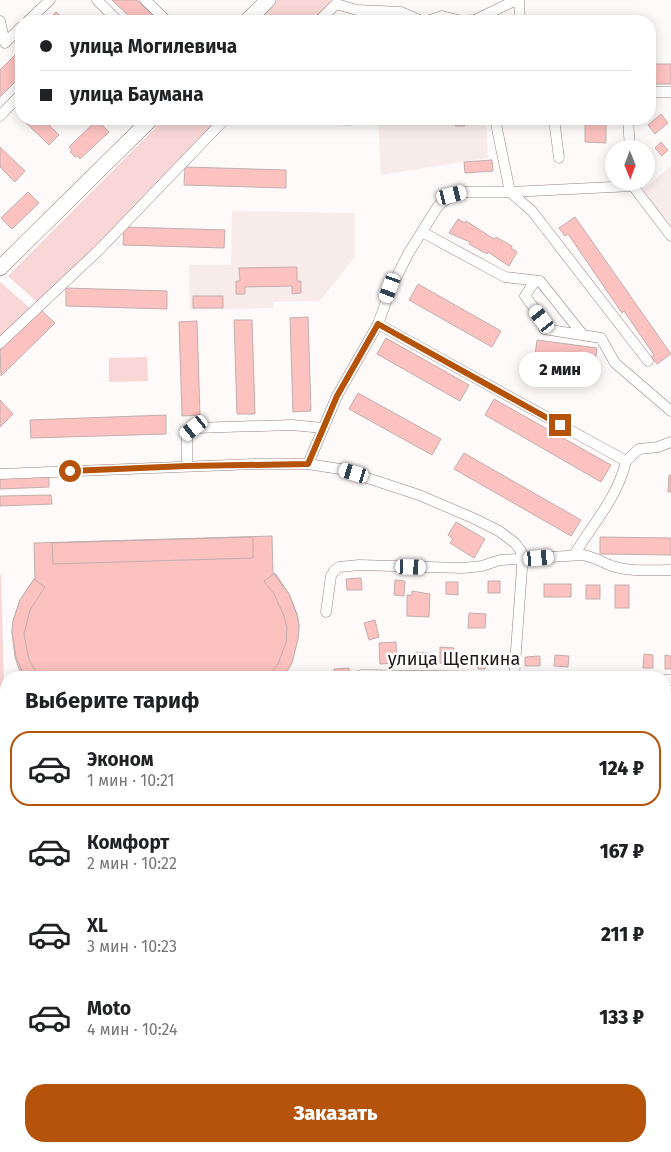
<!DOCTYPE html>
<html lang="ru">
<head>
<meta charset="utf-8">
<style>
	:root { --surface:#fff; --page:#f2f2f2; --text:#202124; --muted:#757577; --line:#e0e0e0; --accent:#b45309 }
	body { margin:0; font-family:"Fira Sans",sans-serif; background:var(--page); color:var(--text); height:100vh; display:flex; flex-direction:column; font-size:19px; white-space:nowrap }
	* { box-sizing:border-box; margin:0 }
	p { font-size:16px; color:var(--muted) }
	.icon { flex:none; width:28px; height:28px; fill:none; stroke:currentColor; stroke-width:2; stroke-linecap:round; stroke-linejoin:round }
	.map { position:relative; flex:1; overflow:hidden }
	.details { position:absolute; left:0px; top:671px; width:671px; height:481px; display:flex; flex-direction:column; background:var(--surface); border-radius:20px 20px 0 0; box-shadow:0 2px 12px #0003 }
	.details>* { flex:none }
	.banner { position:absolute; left:15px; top:15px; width:641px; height:110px; border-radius:20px; box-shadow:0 2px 12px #0003; display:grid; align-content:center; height:110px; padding:0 25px; background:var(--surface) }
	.needle { width:32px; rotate:179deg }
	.buttons { position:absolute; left:605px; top:140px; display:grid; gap:10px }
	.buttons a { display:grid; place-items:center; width:50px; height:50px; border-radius:50%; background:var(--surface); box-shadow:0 2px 12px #0003; font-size:25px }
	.end { position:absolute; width:22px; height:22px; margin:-11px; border:6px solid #b45309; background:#fff; box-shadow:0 0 0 2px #fff }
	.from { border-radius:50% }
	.bubble { position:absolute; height:35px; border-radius:18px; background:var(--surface); box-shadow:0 2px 12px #0003; font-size:16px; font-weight:800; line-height:35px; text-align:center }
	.car { position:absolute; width:15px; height:30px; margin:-15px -8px; border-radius:6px; box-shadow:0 0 4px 1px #0007; background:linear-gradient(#fff 24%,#345 0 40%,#fff 0 76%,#345 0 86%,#fff 0) }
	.banner b { display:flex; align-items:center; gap:18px; height:48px; font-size:19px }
	.banner b+b { border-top:1px solid var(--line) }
	.banner i { width:12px; height:12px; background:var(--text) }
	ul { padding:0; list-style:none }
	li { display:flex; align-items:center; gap:15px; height:75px; margin:0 10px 8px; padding:0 15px; border:2px solid transparent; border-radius:20px }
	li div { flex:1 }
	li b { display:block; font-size:19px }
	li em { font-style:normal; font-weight:800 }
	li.current { border-color:var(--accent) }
	li>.icon { width:45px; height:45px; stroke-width:1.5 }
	h2 { padding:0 25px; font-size:22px; line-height:60px }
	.cta { display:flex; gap:10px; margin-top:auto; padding:10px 25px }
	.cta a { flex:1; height:58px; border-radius:20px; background:var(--accent); color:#fff; font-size:20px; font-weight:800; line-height:58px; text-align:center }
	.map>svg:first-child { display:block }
	.built { fill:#f8eceb }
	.green { fill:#f8d7d6 }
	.building { fill:#fcc2c0; stroke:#c2aead }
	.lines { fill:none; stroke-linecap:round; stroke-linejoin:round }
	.minor-casing { stroke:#978483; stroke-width:11 }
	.highway-casing { stroke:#978483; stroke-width:16 }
	.minor { stroke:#fff; stroke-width:10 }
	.highway { stroke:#fff; stroke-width:15 }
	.route { stroke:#b45309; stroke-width:6 }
	.labels { text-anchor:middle; stroke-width:5; stroke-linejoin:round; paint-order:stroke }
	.street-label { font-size:18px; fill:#1d1615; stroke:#fff }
</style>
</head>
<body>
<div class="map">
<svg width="671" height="1152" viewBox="0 0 671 1152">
	<rect width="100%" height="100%" fill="#fefafa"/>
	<g class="built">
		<polygon points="378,119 486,119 488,158 381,175"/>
		<polygon points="671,166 671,229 640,192"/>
		<polygon points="232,211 355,213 355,257 320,301 273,302 273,308 190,310 189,265 231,265"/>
		<polygon points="665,1045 671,1047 671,1131 665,1129"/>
	</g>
	<g class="green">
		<polygon points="277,0 331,0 329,5 314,21 257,21"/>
		<polygon points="164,119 221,119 129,214 38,303 8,276"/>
		<polygon points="0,282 31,309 0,339"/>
		<polygon points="147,357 148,381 109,382 109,358"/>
		<polygon points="0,575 1,575 6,757 0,757"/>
	</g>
	<g class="building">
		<polygon points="112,0 137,0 159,21 134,21"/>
		<polygon points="56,12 66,21 47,21"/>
		<polygon points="21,49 21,76 0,97 0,70"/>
		<rect x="650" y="64" width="21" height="20"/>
		<polygon points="661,114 668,123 655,134 648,125"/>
		<polygon points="24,119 43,119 59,135 49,145 23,120"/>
		<polygon points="249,119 351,119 351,125 249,121"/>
		<polygon points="400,119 409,119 409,124 400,123"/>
		<polygon points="456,119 465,119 465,126 455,126"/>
		<polygon points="585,119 606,119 606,143 585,142"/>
		<polygon points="97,120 109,132 80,159 77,156 75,157 70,152 72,150 69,147"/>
		<polygon points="661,142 668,150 662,156 655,148"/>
		<polygon points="0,147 25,171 15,182 0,167"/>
		<polygon points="492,160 493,171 465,173 464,162"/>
		<polygon points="185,167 286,170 286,188 184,185"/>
		<polygon points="28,192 39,203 12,229 1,218"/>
		<polygon points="575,217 671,354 657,364 651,357 654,355 624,311 622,313 568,234 565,236 559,228"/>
		<polygon points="458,219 465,223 466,221 494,239 496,237 512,246 511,248 517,252 509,266 488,252 487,254 469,244 470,242 449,233"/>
		<polygon points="124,227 225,230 224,248 123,245"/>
		<polygon points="297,267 297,281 301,281 301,293 292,294 292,286 245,287 245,294 236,294 236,281 240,281 239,268"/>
		<polygon points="418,284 501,331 492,347 409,300"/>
		<polygon points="66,288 167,291 167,309 66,306"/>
		<rect x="193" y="296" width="30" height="12"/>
		<polygon points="41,310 55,323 1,376 0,350"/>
		<polygon points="308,317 311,411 293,412 290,318"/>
		<polygon points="234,320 252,320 255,414 237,414"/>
		<polygon points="197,321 200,415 182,416 179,322"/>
		<polygon points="386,338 469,385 460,401 377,354"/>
		<polygon points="537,340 597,348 594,370 534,362"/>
		<polygon points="358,393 441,439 432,455 349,409"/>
		<polygon points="494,399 611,465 601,482 485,415"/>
		<polygon points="0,400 13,414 0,427"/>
		<polygon points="166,415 166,434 31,438 30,420"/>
		<polygon points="464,453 581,520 571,536 454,469"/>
		<polygon points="669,475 671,475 671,492 668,492"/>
		<polygon points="49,476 49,487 0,489 0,478"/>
		<polygon points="51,495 52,504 0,506 0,496"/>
		<polygon points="456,522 485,539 474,558 450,543 453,539 448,535"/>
		<polygon points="272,536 273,574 275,573 289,594 297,614 299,625 298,638 292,662 283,678 25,678 19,669 15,657 12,632 13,621 20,600 34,579 35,580 34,543"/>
		<polygon points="253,537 253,558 53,564 52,543"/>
		<polygon points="600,537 671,538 671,555 600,554"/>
		<polygon points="274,574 289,594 297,615 299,626 298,639 292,663 283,678 267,678 278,664 286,642 287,628 284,616 274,594 264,581"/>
		<polygon points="361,578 362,590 347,590 346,579"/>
		<polygon points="34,579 45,587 30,610 24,634 29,660 40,678 25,678 16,657 12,632 13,621 20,600"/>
		<polygon points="395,580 405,581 404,596 394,595"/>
		<rect x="488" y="581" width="12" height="12"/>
		<polygon points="446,582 458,582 458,595 446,594"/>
		<rect x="544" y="584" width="27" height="13"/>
		<rect x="586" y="585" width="14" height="14"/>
		<rect x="615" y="585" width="14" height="23"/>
		<polygon points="412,591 430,594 429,617 407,616 407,595 412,595"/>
		<polygon points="469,613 486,614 485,628 468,628"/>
		<polygon points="375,620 379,637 369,640 364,623"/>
		<polygon points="396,642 397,663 380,664 379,643"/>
		<polygon points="440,647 454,648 453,664 440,663"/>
		<polygon points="416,652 427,653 426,662 416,662"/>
		<polygon points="644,654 653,655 653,668 643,668"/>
		<polygon points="478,655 500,655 500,665 486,664 485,669 478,669"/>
		<polygon points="555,655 569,656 568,667 554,666"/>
		<polygon points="665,655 671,656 671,669 665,669"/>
		<polygon points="540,656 540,666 525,666 525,657"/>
		<polygon points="349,668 350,678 334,678 334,669"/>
		<polygon points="665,688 671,689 671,707 665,706"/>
		<polygon points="668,768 671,769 671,794 665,793"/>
		<polygon points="665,819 671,820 671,834 665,833"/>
		<polygon points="0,824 6,826 1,845 0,845"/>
		<polygon points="0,907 6,909 6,928 4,933 0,932"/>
		<polygon points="4,948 6,949 6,995 0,1012 0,957"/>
		<polygon points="665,989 671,991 671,999 667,1012 665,1011"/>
		<polygon points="670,1003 671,1004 671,1027 665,1025 665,1016"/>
		<polygon points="665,1088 671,1090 671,1109 665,1107"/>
		<polygon points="17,1146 37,1146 35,1152 15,1152"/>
		<polygon points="77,1146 96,1146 94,1152 75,1152"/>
		<polygon points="294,1146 312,1146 309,1152 292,1151"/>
		<polygon points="454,1146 474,1146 472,1152 452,1152"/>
		<polygon points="587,1146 640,1146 638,1152 602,1152"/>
	</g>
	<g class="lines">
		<defs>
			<g id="minor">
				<polyline points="97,0 118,21"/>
				<polyline points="145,0 167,21"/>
				<polyline points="519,0 520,21"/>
				<polyline points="0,21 5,43 21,27"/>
				<polyline points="28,21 50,0"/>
				<polyline points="319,21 336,4 357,10 401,12 422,21"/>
				<polyline points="427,21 442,16 462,21 475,20 516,0"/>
				<polyline points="650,92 671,92"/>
				<polyline points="0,116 21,94"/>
				<polyline points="495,119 510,192 532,211 648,361"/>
				<polyline points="554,119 559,158"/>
				<polyline points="628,119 630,149"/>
				<polyline points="422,232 505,277 540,281 583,335"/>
				<polyline points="535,281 525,296 551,330"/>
				<polyline points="378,324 626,461 639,449 658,447 671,442"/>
				<polyline points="544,329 601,338 615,363 671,411"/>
				<polyline points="0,343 100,249 225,119"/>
				<polyline points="308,464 337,396 378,324 391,288 408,254 438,206 452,195 466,192 510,192 633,186 671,236"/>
				<polyline points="187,466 187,434 195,428 292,425 323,428"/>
				<polyline points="0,474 255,464 308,464 340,469 419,495 473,518 499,531 515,543 521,551 522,568 514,678"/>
				<path d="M574 555C592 525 618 497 626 461"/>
				<path d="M326 612 331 576 334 571 339 567 359 565 463 568 482 566 500 560 583 555C594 557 602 562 612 566 630 572 652 570 671 570"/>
				<polyline points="361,675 578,678"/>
				<polyline points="665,680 671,680"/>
				<polyline points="665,810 671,811"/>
				<polyline points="0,895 6,897"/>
				<polyline points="665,942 671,944"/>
				<polyline points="665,1138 671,1140"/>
				<polyline points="237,1146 254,1152"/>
				<polyline points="337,1152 339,1146"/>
			</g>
			<g id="highway">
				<polyline points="247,21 268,0"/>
				<polyline points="0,268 151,119"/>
			</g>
		</defs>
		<use href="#minor" class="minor-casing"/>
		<use href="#highway" class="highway-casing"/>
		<use href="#minor" class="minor"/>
		<use href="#highway" class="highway"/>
	</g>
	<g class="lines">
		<polyline class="route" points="70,471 187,466 308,464 337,396 378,324 560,425"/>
	</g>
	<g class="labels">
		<g class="street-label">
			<text x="454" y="665">улица Щепкина</text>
		</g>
	</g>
</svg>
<div class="buttons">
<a><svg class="needle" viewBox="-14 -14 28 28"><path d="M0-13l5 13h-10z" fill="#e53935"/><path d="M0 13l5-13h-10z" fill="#757577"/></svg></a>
</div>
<i class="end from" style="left:70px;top:471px"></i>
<i class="end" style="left:560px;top:425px"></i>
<div class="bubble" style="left:519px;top:352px;width:82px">2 мин</div>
<i class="car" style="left:452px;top:195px;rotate:76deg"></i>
<i class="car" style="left:390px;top:288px;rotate:200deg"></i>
<i class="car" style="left:542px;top:319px;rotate:323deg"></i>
<i class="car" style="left:194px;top:428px;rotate:231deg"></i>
<i class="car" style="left:354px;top:473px;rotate:287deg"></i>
<i class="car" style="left:539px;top:558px;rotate:85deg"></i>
<i class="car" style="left:411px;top:567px;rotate:92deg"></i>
<div class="banner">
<b><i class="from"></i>улица Могилевича</b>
<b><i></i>улица Баумана</b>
</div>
<section class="details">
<h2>Выберите тариф</h2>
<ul>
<li class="current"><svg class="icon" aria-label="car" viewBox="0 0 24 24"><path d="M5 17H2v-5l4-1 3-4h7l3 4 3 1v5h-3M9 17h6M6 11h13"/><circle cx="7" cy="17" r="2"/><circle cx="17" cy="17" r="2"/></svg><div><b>Эконом</b><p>1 мин · 10:21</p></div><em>124 ₽</em></li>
<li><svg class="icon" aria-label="car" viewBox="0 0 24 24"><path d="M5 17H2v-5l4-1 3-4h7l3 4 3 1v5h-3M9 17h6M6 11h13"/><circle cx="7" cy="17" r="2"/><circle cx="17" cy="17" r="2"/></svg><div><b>Комфорт</b><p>2 мин · 10:22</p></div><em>167 ₽</em></li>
<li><svg class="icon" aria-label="car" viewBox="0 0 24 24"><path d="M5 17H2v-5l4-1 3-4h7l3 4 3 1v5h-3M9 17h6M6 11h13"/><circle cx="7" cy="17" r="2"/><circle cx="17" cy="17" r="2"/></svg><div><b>XL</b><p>3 мин · 10:23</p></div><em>211 ₽</em></li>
<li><svg class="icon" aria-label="car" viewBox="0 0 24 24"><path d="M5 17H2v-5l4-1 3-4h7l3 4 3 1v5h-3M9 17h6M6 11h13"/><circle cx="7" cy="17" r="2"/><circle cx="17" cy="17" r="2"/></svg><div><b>Moto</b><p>4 мин · 10:24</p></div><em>133 ₽</em></li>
</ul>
<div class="cta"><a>Заказать</a></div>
</section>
</div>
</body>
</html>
